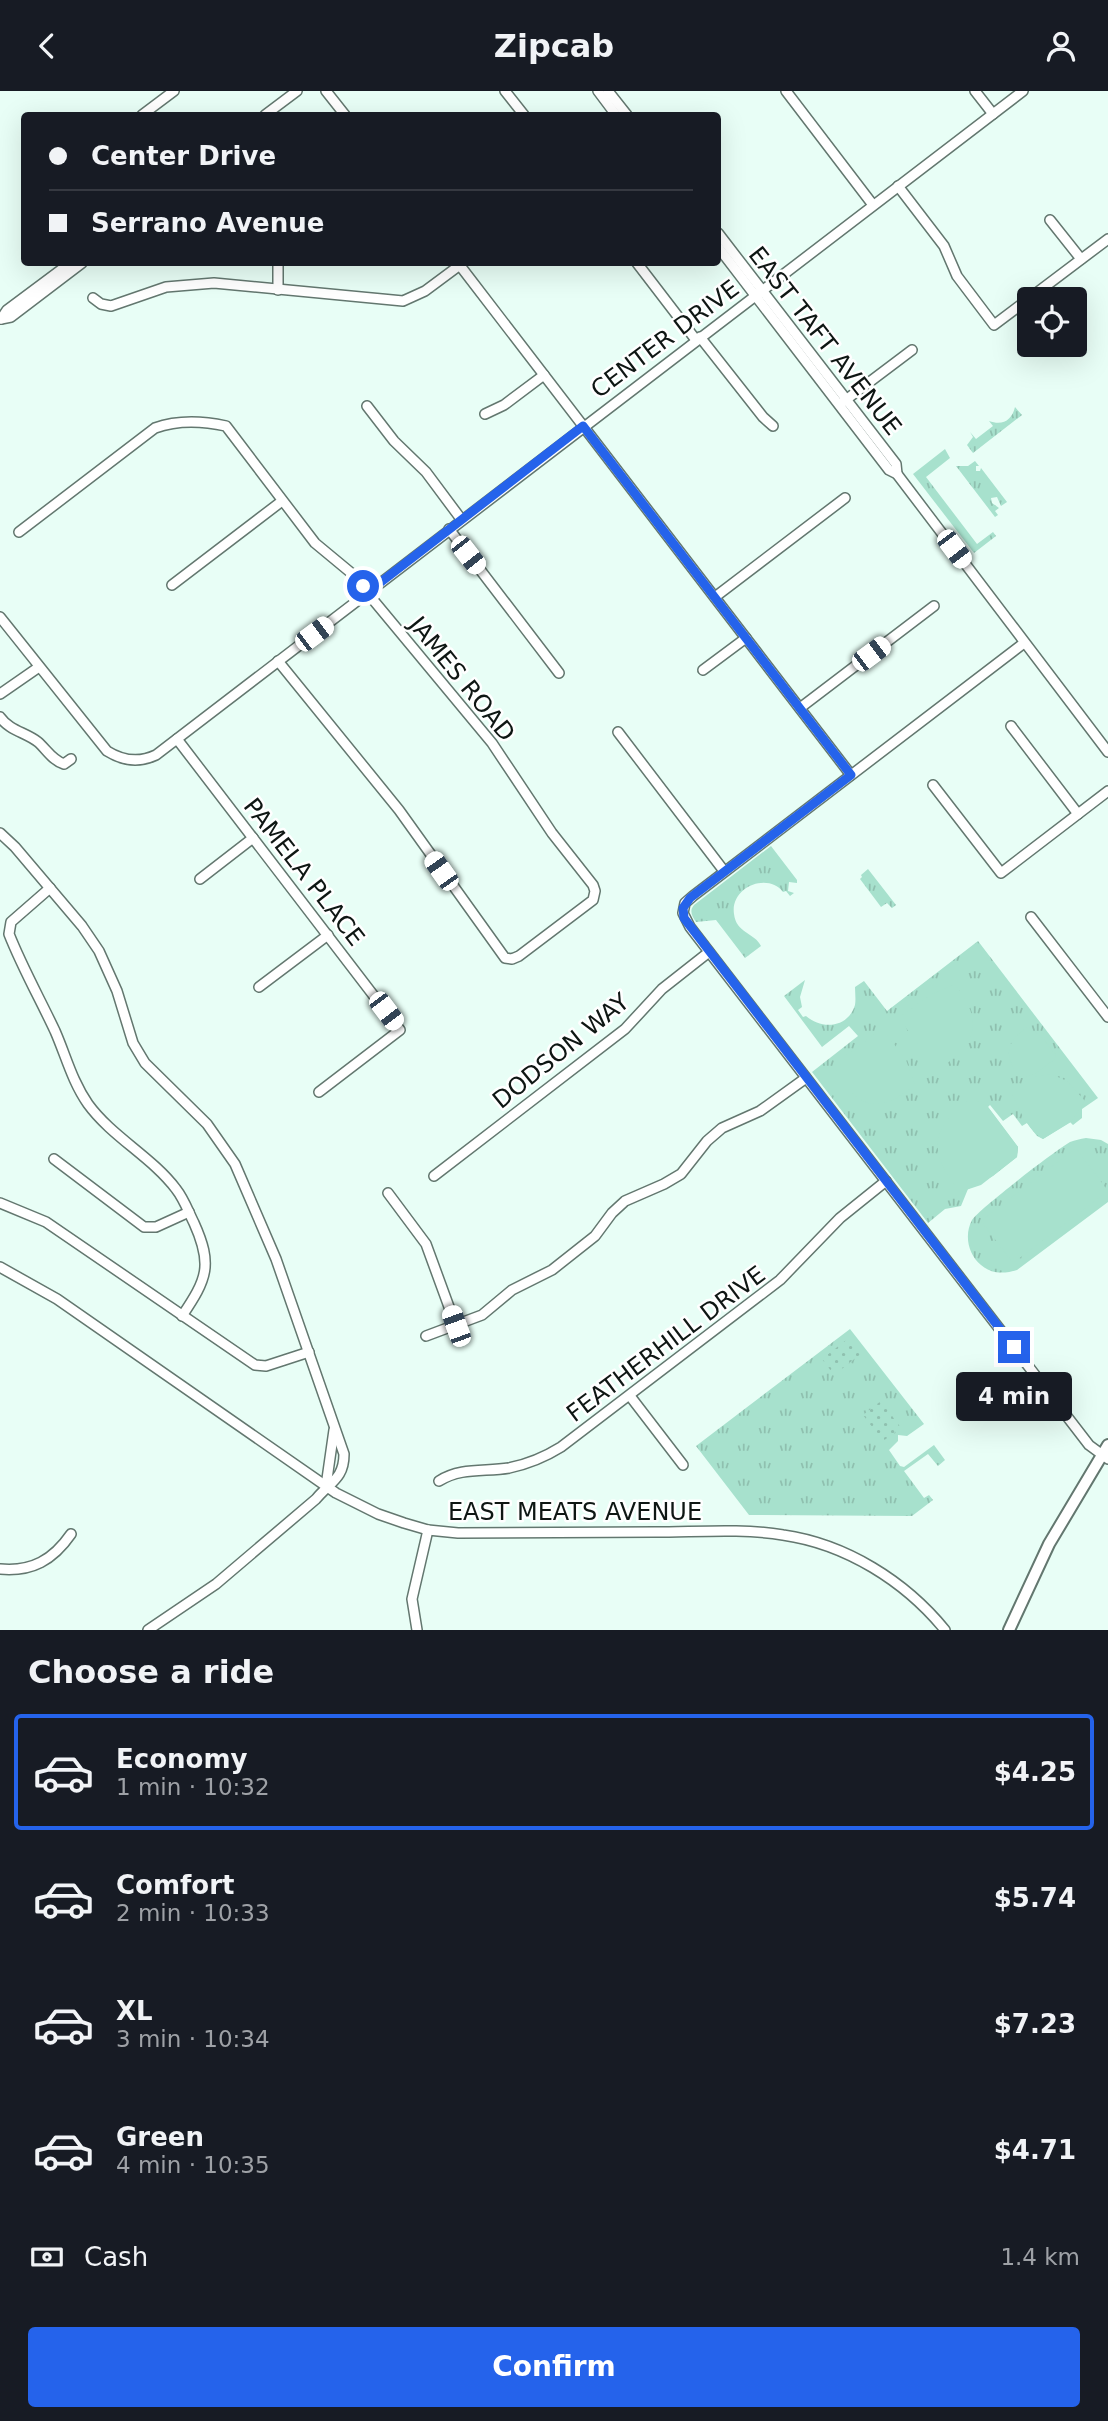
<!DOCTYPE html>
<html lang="en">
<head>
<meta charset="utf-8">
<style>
	:root { --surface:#171b24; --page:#242831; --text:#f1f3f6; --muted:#9ea1a6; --line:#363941; --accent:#2563eb }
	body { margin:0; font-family:"DejaVu Sans",sans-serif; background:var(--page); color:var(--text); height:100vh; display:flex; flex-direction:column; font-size:26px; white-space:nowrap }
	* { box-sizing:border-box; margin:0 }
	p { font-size:23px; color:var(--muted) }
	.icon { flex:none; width:38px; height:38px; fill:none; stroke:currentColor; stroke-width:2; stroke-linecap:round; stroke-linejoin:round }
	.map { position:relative; height:1539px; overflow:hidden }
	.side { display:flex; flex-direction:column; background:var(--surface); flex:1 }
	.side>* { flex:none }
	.banner { position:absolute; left:21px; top:21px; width:700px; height:154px; border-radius:7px; box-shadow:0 7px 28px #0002; display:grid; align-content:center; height:154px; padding:0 28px; background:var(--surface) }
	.controls { position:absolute; left:1017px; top:196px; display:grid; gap:14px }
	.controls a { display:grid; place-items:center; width:70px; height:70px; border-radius:7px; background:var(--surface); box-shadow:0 7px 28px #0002; font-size:35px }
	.end { position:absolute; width:32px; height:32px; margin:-16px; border:9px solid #2563eb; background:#fff; box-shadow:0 0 0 4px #fff }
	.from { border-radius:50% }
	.bubble { position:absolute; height:49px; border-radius:7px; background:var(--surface); box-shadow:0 7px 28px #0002; font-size:23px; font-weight:700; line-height:49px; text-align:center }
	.car { position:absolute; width:21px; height:42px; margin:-21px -10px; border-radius:9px; box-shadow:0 0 5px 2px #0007; background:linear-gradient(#fff 24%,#345 0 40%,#fff 0 76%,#345 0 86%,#fff 0) }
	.banner b { display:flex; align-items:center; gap:24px; height:66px; font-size:26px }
	.banner b+b { border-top:2px solid var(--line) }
	.banner i { width:18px; height:18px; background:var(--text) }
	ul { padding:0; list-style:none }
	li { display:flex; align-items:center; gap:21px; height:116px; margin:0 14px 10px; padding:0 14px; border:4px solid transparent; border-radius:7px }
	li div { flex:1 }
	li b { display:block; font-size:26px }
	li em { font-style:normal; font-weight:700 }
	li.on { border-color:var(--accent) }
	li>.icon { width:63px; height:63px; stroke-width:1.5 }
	h2 { padding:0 28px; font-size:32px; line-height:84px }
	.pay { display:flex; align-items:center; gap:18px; height:77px; padding:0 28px; font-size:26px }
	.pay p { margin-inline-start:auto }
	.button { display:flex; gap:14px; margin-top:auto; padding:14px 28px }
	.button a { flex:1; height:80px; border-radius:7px; background:var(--accent); color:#fff; font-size:28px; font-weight:700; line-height:80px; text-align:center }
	header { display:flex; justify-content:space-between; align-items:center; height:91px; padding:0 28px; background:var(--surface); font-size:32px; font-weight:700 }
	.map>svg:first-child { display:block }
	.grass { fill:url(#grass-tufts) }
	.park { fill:url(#park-dots) }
	.garden { fill:#a7e1cd }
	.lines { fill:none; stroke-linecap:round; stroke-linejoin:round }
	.minor-casing { stroke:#63776f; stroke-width:12 }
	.major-casing { stroke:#63776f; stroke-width:14 }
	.minor { stroke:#fff; stroke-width:9 }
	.major { stroke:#fff; stroke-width:10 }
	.route { stroke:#2563eb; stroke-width:9 }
	.labels { text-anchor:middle; stroke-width:5; stroke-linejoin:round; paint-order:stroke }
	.street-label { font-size:24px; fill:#0e1613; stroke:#fff }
</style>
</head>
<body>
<header><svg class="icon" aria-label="back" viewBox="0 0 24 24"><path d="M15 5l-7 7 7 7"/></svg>Zipcab<svg class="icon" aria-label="person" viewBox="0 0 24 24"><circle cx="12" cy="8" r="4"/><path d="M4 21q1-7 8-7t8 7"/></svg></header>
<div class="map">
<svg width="1108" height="1539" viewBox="0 0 1108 1539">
	<defs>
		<pattern id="grass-tufts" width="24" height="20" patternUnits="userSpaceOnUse" patternTransform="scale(1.75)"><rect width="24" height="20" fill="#a7e1cd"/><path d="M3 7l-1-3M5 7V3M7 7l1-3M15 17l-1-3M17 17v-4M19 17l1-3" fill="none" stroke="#8fc0af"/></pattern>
		<pattern id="park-dots" width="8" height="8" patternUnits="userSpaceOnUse" patternTransform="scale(1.75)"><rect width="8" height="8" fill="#a7e1cd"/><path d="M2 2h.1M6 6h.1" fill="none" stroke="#8fc0af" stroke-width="1.8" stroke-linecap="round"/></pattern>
	</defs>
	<rect width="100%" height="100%" fill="#e8fef6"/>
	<g class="grass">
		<path d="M1015 316 1022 324 973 362 967 354 973 346 970 341 976 348 993 335 989 330C1003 335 1012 329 1015 316Z"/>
		<polygon points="945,358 950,367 926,386 977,453 993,441 996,445 974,462 913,383"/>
		<polygon points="975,370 979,375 976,375 976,380 980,380 981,377 1007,411 1001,415 997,406 991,407 992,412 999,417 995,420 998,424 995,426 956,375 968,375"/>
		<path d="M771 755 797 789V792L789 791 788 800 794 802 790 805 786 800 783 801C768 781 730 796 734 823 736 842 755 842 761 855L745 867 716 829 696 831C692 825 689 820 694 814Z"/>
		<polygon points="868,778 896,814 892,817 887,812 881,816 860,788 862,786 861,784"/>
		<path d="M978 850 1098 1007 1082 1018V1027L1073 1034 1070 1031 1043 1048 1037 1045 1027 1032 1022 1035 1013 1023 1003 1030 990 1014 988 1016 1018 1056 1017 1066 993 1085 968 1098 961 1115 945 1118 928 1132 812 981 858 945 849 935 822 956 784 905 805 889 800 906 802 916 798 919 803 926 806 925C822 939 848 937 855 914 856 908 855 902 855 896L864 890 887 920Z"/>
		<path d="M1086 1047 1101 1049 1108 1053V1111L1017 1179C1004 1183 991 1183 981 1174 968 1163 964 1144 972 1129 979 1118 1056 1059 1070 1051 1075 1049 1080 1048 1086 1047Z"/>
		<polygon points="850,1238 924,1333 907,1345 898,1344 898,1350 889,1359 900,1375 904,1376 934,1354 945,1369 938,1375 928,1363 904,1380 924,1407 929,1404 933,1409 912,1425 749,1424 696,1355"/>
	</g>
	<g class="park">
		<polygon points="850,1246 862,1262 834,1284 822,1268"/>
		<polygon points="881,1310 901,1337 883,1350 863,1324"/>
	</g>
	<g class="garden">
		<path d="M955 893C983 930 978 950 941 977L920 956 900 929V926L930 904Z"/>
		<path d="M1028 936 1041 945 1056 964 1055 968 1036 982 1021 987C1003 966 1005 951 1028 936Z"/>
		<path d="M878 941H885L906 969 915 994C879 1023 862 1019 835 982L847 963Z"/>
		<path d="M1051 983 1067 990 1085 1010 1071 1031 1043 1048C1027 1039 1019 1017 1011 1001L1033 986Z"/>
		<path d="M971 1007 988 1016 1018 1056 1017 1066 981 1094 960 1101C928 1061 929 1038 971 1007Z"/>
		<polygon points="1076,1057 1108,1100 1013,1172 981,1130"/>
	</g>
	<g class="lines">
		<defs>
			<g id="minor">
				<polyline points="326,0 345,24"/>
				<polyline points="505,0 524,24"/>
				<polyline points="598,0 616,24"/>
				<polyline points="608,0 627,24"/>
				<polyline points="786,0 873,114"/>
				<polyline points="975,0 993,23"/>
				<polyline points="142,24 174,0"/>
				<polyline points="265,24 297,0"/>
				<polyline points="898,95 944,155 957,185 994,234 1108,148"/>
				<polyline points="1050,129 1081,168"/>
				<polyline points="718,142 896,373 897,383"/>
				<polyline points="718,156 889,379 897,383 1108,661"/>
				<polyline points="278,172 278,199"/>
				<polyline points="458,172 851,684"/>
				<polyline points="637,172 696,249"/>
				<polyline points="93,207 101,213 111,215 166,196 214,192 403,210 425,200 460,174"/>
				<polyline points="1,228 11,226 82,172"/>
				<polyline points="1,228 7,219 70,172"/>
				<polyline points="700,246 763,326 773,335"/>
				<polyline points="843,311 912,259"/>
				<polyline points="367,315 394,350 426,381 461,428"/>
				<polyline points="485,323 504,314 544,284"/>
				<polyline points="449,438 559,582"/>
				<path d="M19 441 155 337C177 329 203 330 226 335L315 452 350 481 492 652 552 742 593 794 595 800 593 809 519 865 512 868 505 867 399 719 278 570"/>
				<polyline points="172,494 282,410"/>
				<polyline points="715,506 845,407"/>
				<path d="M0 526 107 660C123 670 139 672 156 664L1023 0"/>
				<polyline points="1024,552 693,805 685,812 683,822 690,836 1089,1354 1108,1368"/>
				<polyline points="703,579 746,547"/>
				<polyline points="0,603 39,576"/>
				<polyline points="800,617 934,515"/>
				<path d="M0 626C10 640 25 641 38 651 47 659 52 669 64 673L71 668"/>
				<polyline points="1011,635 1078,723"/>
				<polyline points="618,641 724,780"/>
				<polyline points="177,648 400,939 319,1001"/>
				<polyline points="933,694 1001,782 1108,700"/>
				<path d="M0 742 15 756 82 835 99 860 117 900 133 952 145 972 207 1033 235 1073 276 1168 344 1363C344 1388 330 1391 316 1408L216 1493 148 1539"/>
				<polyline points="200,788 253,747"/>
				<path d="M50 797 11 831 9 843C22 876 40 908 55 940 66 965 72 990 88 1013 112 1046 152 1066 176 1098 184 1108 188 1120 194 1132 213 1174 207 1188 182 1225"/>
				<polyline points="1031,826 1108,926"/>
				<polyline points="259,896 328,844"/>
				<polyline points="54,1068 144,1136 156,1136 189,1121"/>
				<polyline points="434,1085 625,938 662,898 709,861"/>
				<polyline points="388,1102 426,1153 456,1235"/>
				<polyline points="0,1112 46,1131 255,1274 266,1275 309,1261"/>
				<path d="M0 1176 57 1208 336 1402 378 1423 404 1432 428 1439 458 1442C524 1442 590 1441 655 1441 697 1441 741 1437 783 1444 846 1453 905 1490 945 1539"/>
				<polyline points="426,1245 482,1224 512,1199 552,1179 595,1145 612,1122 625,1110 664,1093 681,1083 707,1050 722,1037 760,1020 806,987"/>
				<polyline points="630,1305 683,1374"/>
				<path d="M439 1390C461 1376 485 1381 509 1377 528 1373 545 1366 561 1356L780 1189 840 1127 886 1090"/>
				<polyline points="326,1395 334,1339"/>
				<path d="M0 1478C32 1481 53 1469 71 1443"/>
				<polyline points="417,1539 412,1508 428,1439"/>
			</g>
			<polyline id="major" points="1009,1539 1049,1453 1108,1354"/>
		</defs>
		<use href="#minor" class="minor-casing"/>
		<use href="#major" class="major-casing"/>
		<use href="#minor" class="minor"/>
		<use href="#major" class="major"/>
	</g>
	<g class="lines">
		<polyline class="route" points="363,495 368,501 583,335 851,684 690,807 683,817 684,827 1014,1256"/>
	</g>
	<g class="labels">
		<g class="street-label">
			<text transform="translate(665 248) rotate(-37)" y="8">CENTER DRIVE</text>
			<text transform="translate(825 250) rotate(52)" y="8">EAST TAFT AVENUE</text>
			<text transform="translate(462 588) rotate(51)" y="8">JAMES ROAD</text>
			<text transform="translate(304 781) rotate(52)" y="8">PAMELA PLACE</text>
			<text transform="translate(561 960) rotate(-39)" y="8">DODSON WAY</text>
			<text transform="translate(666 1253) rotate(-37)" y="8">FEATHERHILL DRIVE</text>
			<text x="575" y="1429">EAST MEATS AVENUE</text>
		</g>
	</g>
</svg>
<div class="controls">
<a><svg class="icon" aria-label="locate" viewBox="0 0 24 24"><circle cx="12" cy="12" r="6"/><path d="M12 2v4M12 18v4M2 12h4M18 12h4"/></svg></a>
</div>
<i class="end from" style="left:363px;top:495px"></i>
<i class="end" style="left:1014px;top:1256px"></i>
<div class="bubble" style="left:956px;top:1281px;width:116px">4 min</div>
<i class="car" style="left:954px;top:458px;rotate:143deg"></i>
<i class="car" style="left:468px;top:464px;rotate:142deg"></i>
<i class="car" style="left:314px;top:543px;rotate:53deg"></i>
<i class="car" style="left:871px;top:563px;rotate:53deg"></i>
<i class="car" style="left:441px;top:780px;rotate:325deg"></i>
<i class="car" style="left:386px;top:920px;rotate:143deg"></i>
<i class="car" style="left:456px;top:1235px;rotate:340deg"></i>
<div class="banner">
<b><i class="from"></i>Center Drive</b>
<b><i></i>Serrano Avenue</b>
</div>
</div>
<section class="side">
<h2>Choose a ride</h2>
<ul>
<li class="on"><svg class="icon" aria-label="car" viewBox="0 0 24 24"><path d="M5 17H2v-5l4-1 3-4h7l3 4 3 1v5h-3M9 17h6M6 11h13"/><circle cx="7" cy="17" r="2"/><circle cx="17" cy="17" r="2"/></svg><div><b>Economy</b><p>1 min · 10:32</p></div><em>$4.25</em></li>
<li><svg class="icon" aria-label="car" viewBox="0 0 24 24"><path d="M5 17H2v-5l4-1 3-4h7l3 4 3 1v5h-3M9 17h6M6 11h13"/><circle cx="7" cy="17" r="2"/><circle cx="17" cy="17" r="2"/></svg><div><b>Comfort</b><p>2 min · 10:33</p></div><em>$5.74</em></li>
<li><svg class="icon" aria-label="car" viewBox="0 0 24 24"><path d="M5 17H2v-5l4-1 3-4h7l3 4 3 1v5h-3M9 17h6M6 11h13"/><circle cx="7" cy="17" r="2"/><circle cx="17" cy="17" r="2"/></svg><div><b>XL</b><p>3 min · 10:34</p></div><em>$7.23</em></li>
<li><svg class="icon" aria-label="car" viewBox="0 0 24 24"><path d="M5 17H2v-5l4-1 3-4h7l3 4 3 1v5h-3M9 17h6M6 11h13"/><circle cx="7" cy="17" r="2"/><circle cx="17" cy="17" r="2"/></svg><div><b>Green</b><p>4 min · 10:35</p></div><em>$4.71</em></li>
</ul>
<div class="pay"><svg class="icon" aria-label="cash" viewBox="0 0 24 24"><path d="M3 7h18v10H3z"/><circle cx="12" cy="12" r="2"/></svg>Cash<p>1.4 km</p></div>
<div class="button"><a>Confirm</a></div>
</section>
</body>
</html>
